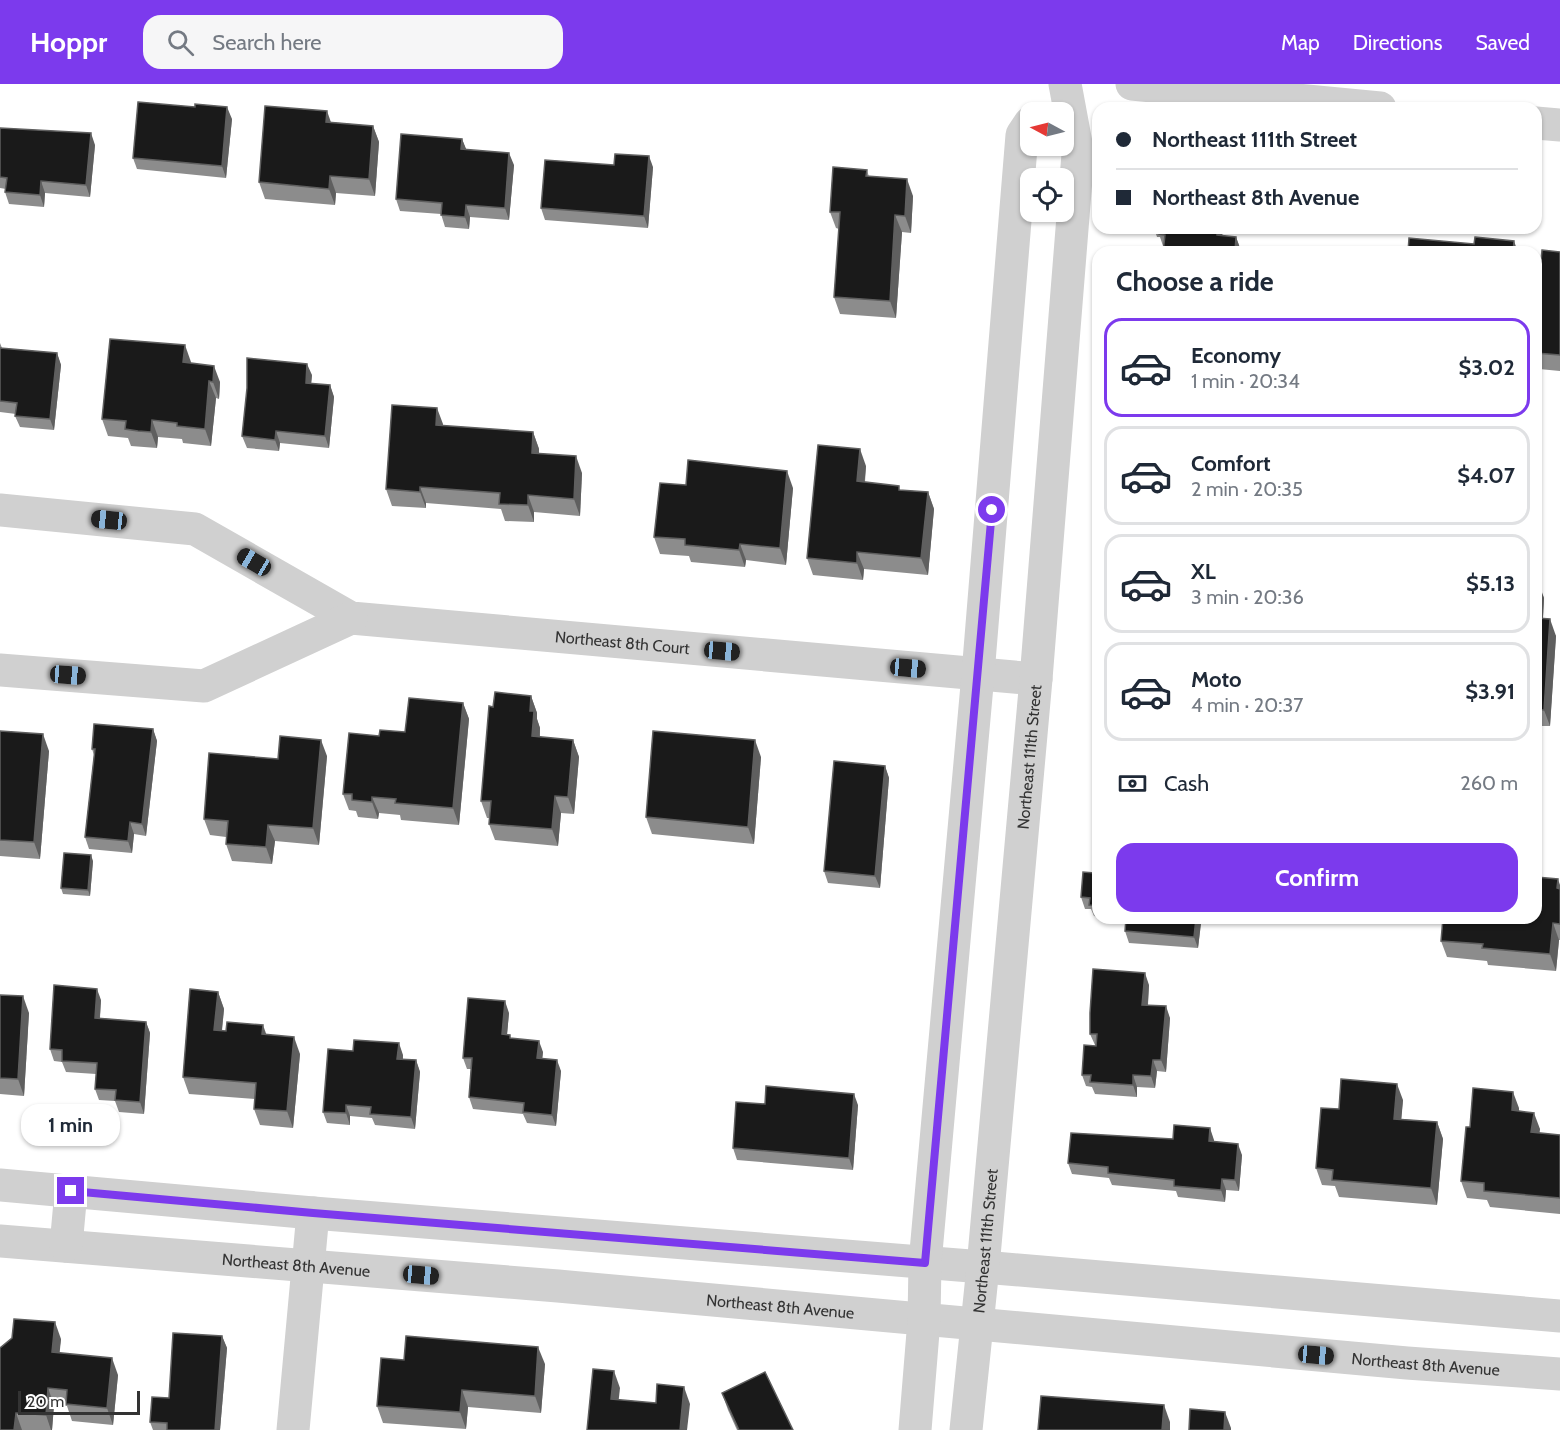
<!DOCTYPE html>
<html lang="en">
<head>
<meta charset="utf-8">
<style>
	:root { --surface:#fff; --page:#f6f6f7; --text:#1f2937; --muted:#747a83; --line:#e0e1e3; --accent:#7c3aed }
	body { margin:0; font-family:Cabin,sans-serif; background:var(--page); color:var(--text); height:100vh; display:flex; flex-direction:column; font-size:22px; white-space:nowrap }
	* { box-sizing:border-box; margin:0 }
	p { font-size:20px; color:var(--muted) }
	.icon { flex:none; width:33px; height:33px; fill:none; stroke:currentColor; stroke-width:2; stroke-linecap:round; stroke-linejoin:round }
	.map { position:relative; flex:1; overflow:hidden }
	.side { position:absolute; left:1092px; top:162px; width:450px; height:678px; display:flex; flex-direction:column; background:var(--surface); border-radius:18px; box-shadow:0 2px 4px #0004 }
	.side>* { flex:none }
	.top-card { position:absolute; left:1092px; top:18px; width:450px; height:132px; border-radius:18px; box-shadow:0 2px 4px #0004; display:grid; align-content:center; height:132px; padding:0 24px; background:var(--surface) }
	.needle { width:39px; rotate:277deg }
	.buttons { position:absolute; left:1020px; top:18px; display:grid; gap:12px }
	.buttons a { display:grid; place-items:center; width:54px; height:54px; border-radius:12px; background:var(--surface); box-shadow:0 2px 4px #0004; font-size:30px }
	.scale { position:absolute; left:18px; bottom:15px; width:122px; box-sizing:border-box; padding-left:6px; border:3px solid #333; border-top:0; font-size:16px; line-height:21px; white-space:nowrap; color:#333; -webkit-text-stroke:4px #fff; paint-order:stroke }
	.end { position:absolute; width:27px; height:27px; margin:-14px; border:8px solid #7c3aed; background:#fff; box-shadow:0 0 0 3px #fff }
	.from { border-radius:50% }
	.bubble { position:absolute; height:42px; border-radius:18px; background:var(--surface); box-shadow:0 2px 4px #0004; font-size:20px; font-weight:800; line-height:42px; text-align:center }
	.car { position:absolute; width:18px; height:36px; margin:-18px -9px; border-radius:8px; box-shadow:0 0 4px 2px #0007; background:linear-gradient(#222 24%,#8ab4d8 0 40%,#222 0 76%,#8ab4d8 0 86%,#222 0) }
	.top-card b { display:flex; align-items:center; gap:21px; height:57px; font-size:22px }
	.top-card b+b { border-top:2px solid var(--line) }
	.top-card i { width:15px; height:15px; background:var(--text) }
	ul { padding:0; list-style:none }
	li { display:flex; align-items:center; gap:18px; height:99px; margin:0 12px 9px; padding:0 12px; border:3px solid var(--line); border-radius:18px }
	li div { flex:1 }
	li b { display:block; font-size:22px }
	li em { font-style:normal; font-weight:800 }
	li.on { border-color:var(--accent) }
	li>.icon { width:54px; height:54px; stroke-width:1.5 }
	h2 { padding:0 24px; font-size:27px; line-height:72px }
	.pay { display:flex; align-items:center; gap:15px; height:66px; padding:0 24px; font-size:22px }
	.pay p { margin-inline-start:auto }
	.action { display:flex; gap:12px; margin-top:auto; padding:12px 24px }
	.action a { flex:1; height:69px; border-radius:18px; background:var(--accent); color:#fff; font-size:24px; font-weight:800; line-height:69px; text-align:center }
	header { display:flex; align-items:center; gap:36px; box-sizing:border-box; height:84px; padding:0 30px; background:var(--accent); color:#fff }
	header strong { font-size:28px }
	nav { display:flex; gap:33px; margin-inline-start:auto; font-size:21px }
	.search { width:420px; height:54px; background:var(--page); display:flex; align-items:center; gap:15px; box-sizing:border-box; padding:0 21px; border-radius:18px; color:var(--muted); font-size:22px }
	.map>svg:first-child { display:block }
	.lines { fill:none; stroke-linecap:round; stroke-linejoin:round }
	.minor { stroke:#d0d0d0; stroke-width:33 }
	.wall { fill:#8c8c8c }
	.shaded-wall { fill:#5f5f5f }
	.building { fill:#1a1a1a; stroke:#5f5f5f; stroke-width:1.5 }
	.route { stroke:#7c3aed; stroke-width:8 }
	.labels { text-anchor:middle; stroke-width:6; stroke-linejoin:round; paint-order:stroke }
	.street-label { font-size:16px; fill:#333; stroke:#fff }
</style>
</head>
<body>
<header>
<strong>Hoppr</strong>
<div class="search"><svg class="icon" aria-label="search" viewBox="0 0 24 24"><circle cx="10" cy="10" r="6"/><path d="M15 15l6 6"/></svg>Search here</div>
<nav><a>Map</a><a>Directions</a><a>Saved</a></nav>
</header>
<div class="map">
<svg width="1560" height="1346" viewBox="0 0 1560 1346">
	<rect width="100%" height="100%" fill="#fff"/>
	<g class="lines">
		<g class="minor">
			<polyline points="1132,0 1380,24"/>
			<polyline points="1536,39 1560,41"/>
			<path id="s1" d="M0 426 195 445 351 534 1036 595"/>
			<polyline points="0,586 204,602 351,534"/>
			<polyline points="0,1101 313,1129 983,1183 1560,1232"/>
			<path id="s2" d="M0 1157 558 1202 1407 1279 1560 1290"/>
			<polyline points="66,1162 71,1107"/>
			<polyline points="293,1346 313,1129"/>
			<polyline points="915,1346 924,1236 925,1179 978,590 1022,51 1030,39"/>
			<path id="s3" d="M966 1346 983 1183 1036 595 1078 70 1065 0"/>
		</g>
	</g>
	<g class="wall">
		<polygon points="195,23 232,35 226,94 137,85 133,74"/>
		<polygon points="331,38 373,42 379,58 375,112 336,109 335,121 265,115 259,98"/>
		<polygon points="0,44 95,61 90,113 45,109 44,123 9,120 5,108 6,105 0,104"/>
		<polygon points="462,55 466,66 514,81 509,136 470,133 469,145 445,143 441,130 400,127 396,115"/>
		<polygon points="614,81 653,83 648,144 545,136 541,124"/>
		<polygon points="867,86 869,93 913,112 911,149 902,148 896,234 840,230 834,213 839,145 836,144 830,128"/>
		<polygon points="1154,144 1223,144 1222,152 1236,153 1240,164 1163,162 1160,153 1157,153"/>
		<polygon points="1560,168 1560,287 1539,285 1536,276 1536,235"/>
		<polygon points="0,259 2,264 57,269 61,281 54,346 20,343 15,332 16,330 0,328"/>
		<polygon points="191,278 191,279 220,298 219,315 216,314 211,362 183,359 182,355 158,353 157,364 131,362 128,354 108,352 102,335"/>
		<polygon points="312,291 311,300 330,301 334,313 329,364 280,359 279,367 247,364 242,352"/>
		<polygon points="443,340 443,342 533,348 539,365 539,369 582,389 580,432 534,428 534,438 505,437 501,425 426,419 426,424 392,422 386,405"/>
		<polygon points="866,382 865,398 901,406 928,408 934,425 928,491 864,485 863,496 813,491 807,474"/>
		<polygon points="686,401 793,404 786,481 746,476 745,483 691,478 689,472 660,470 654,453"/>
		<polygon points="1536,497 1544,514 1543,534 1556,552 1550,642 1536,642 1536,643"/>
		<polygon points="531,612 537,629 537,635 540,644 540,653 573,656 579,673 574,730 561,729 558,762 495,756 489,740 490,734 487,734 481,717 493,623"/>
		<polygon points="463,619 469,635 459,741 401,736 400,731 379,729 378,735 358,733 356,727 349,726 343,710 379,652 405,648"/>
		<polygon points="153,645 157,657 146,752 134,750 132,769 89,765 85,753 94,671 92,665"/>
		<polygon points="0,647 49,667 40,775 0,772"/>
		<polygon points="327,672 319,761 275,757 272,780 232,777 226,760 226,753 210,751 204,735 278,675"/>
		<polygon points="761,673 754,760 652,750 646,733"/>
		<polygon points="885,682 889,694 880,804 828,799 824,787"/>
		<polygon points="1098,768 1098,833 1094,832 1091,825 1085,825 1081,813 1095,789"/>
		<polygon points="93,777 90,812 63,810 61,804"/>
		<polygon points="1560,801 1560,856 1559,856 1556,887 1488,881 1487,877 1447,873 1441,857"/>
		<polygon points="1112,834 1199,834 1201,839 1198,864 1129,859 1125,847 1126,835"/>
		<polygon points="1149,901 1148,921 1170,934 1166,988 1157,987 1155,1004 1137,1003 1137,1013 1095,1010 1092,1003 1086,1002 1082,991 1096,962 1095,961 1090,950"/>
		<polygon points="218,908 224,925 222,947 266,951 300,970 293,1044 260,1041 254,1025 255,1015 189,1010 183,993"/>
		<polygon points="0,911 29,929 24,1012 0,1010"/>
		<polygon points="101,916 100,934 146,938 150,949 144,1030 119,1028 115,1017 99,1016 95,1005 96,990 66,988 62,978 54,977 50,965"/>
		<polygon points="509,929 507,950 511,954 543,968 542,975 561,987 556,1042 527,1039 523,1030 473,1025 469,1013 471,985 467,985 463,974"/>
		<polygon points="403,971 403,975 416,976 420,988 415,1045 375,1041 372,1034 350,1032 350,1041 327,1039 323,1028"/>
		<polygon points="1403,1016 1401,1035 1437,1038 1443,1055 1437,1121 1339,1113 1335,1102 1322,1101 1316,1084 1339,1025"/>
		<polygon points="765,1020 858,1021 853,1086 737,1076 733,1064"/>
		<polygon points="1519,1024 1519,1027 1540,1045 1539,1049 1560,1051 1560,1130 1490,1123 1487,1116 1467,1114 1461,1097 1470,1043"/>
		<polygon points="1214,1056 1214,1058 1242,1071 1239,1107 1226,1106 1225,1118 1178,1113 1176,1107 1112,1101 1109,1094 1072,1090 1068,1079"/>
		<polygon points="222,1252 227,1264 220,1346 153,1346 150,1338 169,1314"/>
		<polygon points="61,1255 59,1269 118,1291 113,1341 72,1337 67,1322 54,1321 52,1346 0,1346 1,1264"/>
		<polygon points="404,1276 545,1280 541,1329 468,1323 466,1345 383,1339 377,1322"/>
		<polygon points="722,1309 793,1346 737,1346 728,1326"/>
	</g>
	<g class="shaded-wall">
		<polygon points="227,23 232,35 226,94 222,82"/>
		<polygon points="327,27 333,44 326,38"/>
		<polygon points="373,42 379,58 375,112 369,95"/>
		<polygon points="91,49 95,61 90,113 86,101"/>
		<polygon points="462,55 467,67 461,65"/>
		<polygon points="509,69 514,81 509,136 505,124"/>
		<polygon points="649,72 653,83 648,144 644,132"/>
		<polygon points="330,92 336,109 335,121 329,105"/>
		<polygon points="907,95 913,112 911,149 905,132"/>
		<polygon points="41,97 45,109 44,123 40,111"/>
		<polygon points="466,121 470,133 469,145 465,133"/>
		<polygon points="895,131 902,148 896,234 890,217"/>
		<polygon points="1217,144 1223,144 1221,163 1217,151"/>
		<polygon points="1236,153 1240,164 1240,168 1235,168"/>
		<polygon points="1514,157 1518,168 1513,168"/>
		<polygon points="185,261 191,278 190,295 183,278"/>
		<polygon points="57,269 61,281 54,346 50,335"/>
		<polygon points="307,280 312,291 310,311 306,299"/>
		<polygon points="214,282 220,298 219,315 213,298"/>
		<polygon points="209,297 216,314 211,362 205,345"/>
		<polygon points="330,301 334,313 329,364 325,352"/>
		<polygon points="437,324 443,340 442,358 436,341"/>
		<polygon points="152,336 158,353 157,364 151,348"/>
		<polygon points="276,347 280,359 279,367 275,356"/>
		<polygon points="533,348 539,365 538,386 532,369"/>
		<polygon points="860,365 866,382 863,414 857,397"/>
		<polygon points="576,372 582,389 580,432 574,415"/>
		<polygon points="787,387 793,404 786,481 780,464"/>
		<polygon points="420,403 426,419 426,424 420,408"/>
		<polygon points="928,408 934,425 928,491 921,474"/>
		<polygon points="528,411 534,428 534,438 528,421"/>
		<polygon points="740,460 746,476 745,483 739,466"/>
		<polygon points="857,468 864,485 863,496 857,479"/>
		<polygon points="1538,497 1544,514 1542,550 1536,534"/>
		<polygon points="1550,535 1556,552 1550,642 1544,626"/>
		<polygon points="531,612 537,629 537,635 540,644 539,669 532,652 530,627"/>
		<polygon points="463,619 469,635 459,741 453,724"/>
		<polygon points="153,645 157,657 146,752 142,740"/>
		<polygon points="43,650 49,667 40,775 34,758"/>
		<polygon points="321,656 327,672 319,761 313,744"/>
		<polygon points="573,656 579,673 574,730 568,713"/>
		<polygon points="755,656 761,673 754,760 748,743"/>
		<polygon points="885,682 889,694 880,804 875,792"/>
		<polygon points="555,712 561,729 558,762 552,745"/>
		<polygon points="372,713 379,729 378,735 372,718"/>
		<polygon points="130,738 134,750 132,769 128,757"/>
		<polygon points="268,741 275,757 272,780 266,763"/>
		<polygon points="91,771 93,777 90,812 88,806"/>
		<polygon points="1558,795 1560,801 1560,812 1557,804"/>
		<polygon points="1196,834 1199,834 1201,839 1198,864 1194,853"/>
		<polygon points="1553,839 1559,856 1556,887 1550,870"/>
		<polygon points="1145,889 1149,901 1147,932 1142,921"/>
		<polygon points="97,905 101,916 99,945 95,934"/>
		<polygon points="218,908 224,925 220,963 214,946"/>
		<polygon points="23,912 29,929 24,1012 18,995"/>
		<polygon points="505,917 509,929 506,962 502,950"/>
		<polygon points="1166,922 1170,934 1166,988 1161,976"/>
		<polygon points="146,938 150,949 144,1030 140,1018"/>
		<polygon points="263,941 269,958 262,950"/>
		<polygon points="294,953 300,970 293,1044 287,1027"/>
		<polygon points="539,957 543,968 541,986 537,974"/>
		<polygon points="399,959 403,971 402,986 397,975"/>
		<polygon points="416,976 420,988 415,1045 411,1033"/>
		<polygon points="557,976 561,987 556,1042 552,1031"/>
		<polygon points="1153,976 1157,987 1155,1004 1151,992"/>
		<polygon points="1133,991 1137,1003 1137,1013 1133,1001"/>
		<polygon points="1397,1000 1403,1016 1400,1051 1394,1035"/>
		<polygon points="1513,1008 1519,1024 1518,1043 1512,1026"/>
		<polygon points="854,1010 858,1021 853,1086 849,1074"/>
		<polygon points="346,1021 350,1032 350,1041 346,1029"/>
		<polygon points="1534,1029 1540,1045 1537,1065 1531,1048"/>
		<polygon points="1437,1038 1443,1055 1437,1121 1431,1104"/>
		<polygon points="1210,1044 1214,1056 1213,1069 1209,1057"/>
		<polygon points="1238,1060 1242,1071 1239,1107 1235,1096"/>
		<polygon points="1222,1095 1226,1106 1225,1118 1221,1106"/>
		<polygon points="55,1238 61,1255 58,1285 52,1268"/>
		<polygon points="222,1252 227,1264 220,1346 215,1346"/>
		<polygon points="538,1263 545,1280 541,1329 535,1312"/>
		<polygon points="112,1274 118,1291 113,1341 107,1324"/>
		<polygon points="614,1287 620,1304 617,1331 611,1315"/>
		<polygon points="684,1303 690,1320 687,1346 680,1346"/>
		<polygon points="48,1304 54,1321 52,1346 51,1346 46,1331"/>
		<polygon points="462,1306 468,1323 466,1345 460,1328"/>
		<polygon points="1164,1321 1170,1338 1170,1346 1162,1346"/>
		<polygon points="1225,1328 1231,1344 1231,1346 1224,1346"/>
		<polygon points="16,1329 22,1346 14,1346"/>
	</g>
	<g class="building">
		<polygon points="138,18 195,23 195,20 227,23 222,82 133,74"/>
		<polygon points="265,22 327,27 326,38 373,42 369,95 330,92 329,105 259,98"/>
		<polygon points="0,44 91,49 86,101 41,97 40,111 5,108 7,94 0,93"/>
		<polygon points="401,50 462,55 461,65 509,69 505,124 466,121 465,133 441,131 442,119 396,115"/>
		<polygon points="615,70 649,72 644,132 541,124 545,76 614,81"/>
		<polygon points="833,83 867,86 866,92 907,95 905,132 895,131 890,217 834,213 840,128 830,128"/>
		<polygon points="1159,144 1217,144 1217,151 1236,153 1235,168 1163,168 1165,151 1159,150"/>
		<polygon points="1475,153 1514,157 1513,168 1408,168 1409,154 1474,160"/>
		<polygon points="1542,166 1560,168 1560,271 1536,269 1536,235"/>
		<polygon points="110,255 185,261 183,278 214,282 213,298 209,297 205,345 177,342 177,339 152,336 151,348 138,347 125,345 126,337 102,335"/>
		<polygon points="0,264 57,269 50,335 15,332 17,319 0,317"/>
		<polygon points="247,274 307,280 306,299 330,301 325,352 276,347 275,356 242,352 247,304"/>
		<polygon points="392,321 437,324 436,341 533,348 532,369 576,372 574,415 528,411 528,421 499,420 500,409 420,403 420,408 386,405"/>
		<polygon points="818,361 860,365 857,397 899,402 899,406 928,408 921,474 857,468 857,479 807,474"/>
		<polygon points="688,376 787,387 780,464 740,460 739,466 685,461 685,455 654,453 660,399 686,401"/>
		<polygon points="1536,497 1538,497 1536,530"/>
		<polygon points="1536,534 1550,535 1544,626 1536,625"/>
		<polygon points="495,608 531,612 530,627 534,627 532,652 573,656 568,713 555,712 552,745 489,740 491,717 481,717 489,622 493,623"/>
		<polygon points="409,614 463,619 453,724 395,719 396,715 372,713 372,718 352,716 352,710 343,710 349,649 379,652 380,646 405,648"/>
		<polygon points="94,640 153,645 142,740 130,738 128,757 85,753 95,665 92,665"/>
		<polygon points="0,647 43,650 34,758 0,756"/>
		<polygon points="653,647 755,656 748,743 646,733"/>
		<polygon points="280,652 321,656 313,744 268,741 266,763 226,760 228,737 204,735 209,669 278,675"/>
		<polygon points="834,677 885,682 875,792 824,787"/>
		<polygon points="1097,768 1098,768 1098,822 1089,821 1090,814 1081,813 1083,788 1095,789"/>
		<polygon points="64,769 91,771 88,806 61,804"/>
		<polygon points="1536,793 1558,795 1557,804 1560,805 1560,840 1553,839 1550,870 1482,864 1483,860 1441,857 1443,834 1536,834"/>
		<polygon points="1126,834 1196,834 1194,853 1125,847"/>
		<polygon points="1093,885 1145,889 1142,921 1166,922 1161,976 1153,976 1151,992 1133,991 1133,1001 1090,998 1091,991 1082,991 1084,961 1096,962 1097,950 1090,950 1090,929"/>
		<polygon points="54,901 97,905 95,934 146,938 140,1018 115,1016 116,1006 95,1005 97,979 62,977 62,966 50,965"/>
		<polygon points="190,905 218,908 214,946 226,947 227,938 263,941 262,950 294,953 287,1027 254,1025 256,999 183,993"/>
		<polygon points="0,911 23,912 18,995 0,994"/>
		<polygon points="468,914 505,917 502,950 510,951 510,954 539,957 537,974 557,976 552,1031 523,1028 524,1019 469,1013 472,974 463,974"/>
		<polygon points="354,956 399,959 397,975 416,976 411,1033 370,1030 371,1023 346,1021 346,1029 323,1028 328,965 353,967"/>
		<polygon points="1341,995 1397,1000 1394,1035 1437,1038 1431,1104 1332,1096 1333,1086 1316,1084 1321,1024 1339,1025"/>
		<polygon points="766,1002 854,1010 849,1074 733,1064 736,1018 765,1020"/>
		<polygon points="1473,1004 1513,1008 1512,1026 1534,1029 1531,1048 1560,1051 1560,1114 1484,1107 1484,1099 1461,1097 1466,1043 1470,1043"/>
		<polygon points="1174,1041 1210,1044 1209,1057 1238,1060 1235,1096 1222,1095 1221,1106 1174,1102 1174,1096 1108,1089 1108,1083 1068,1079 1071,1049 1173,1055"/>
		<polygon points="14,1235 55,1238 52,1268 112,1274 107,1324 66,1320 67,1306 48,1304 46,1331 16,1329 14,1346 0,1346 0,1264 12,1254"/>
		<polygon points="173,1249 222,1252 215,1346 167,1346 167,1339 150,1338 152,1313 169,1314"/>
		<polygon points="406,1252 538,1263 535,1312 462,1306 460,1328 377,1322 381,1274 404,1276"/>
		<polygon points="593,1285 614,1287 611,1315 656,1319 657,1300 684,1303 680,1346 587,1346"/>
		<polygon points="765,1288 793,1346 739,1346 722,1309"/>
		<polygon points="1041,1312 1164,1321 1162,1346 1038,1346"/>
		<polygon points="1190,1325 1225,1328 1224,1346 1189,1346"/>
	</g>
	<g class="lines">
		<polyline class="route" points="71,1107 313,1129 925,1179 992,426"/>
	</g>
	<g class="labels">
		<g class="street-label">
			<text dy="6" stroke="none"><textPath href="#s1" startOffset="648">Northeast 8th Court</textPath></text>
			<text dy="6" stroke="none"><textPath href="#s3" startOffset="676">Northeast 111th Street</textPath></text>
			<text dy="6" stroke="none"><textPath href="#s3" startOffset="190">Northeast 111th Street</textPath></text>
			<text dy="6" stroke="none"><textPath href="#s2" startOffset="297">Northeast 8th Avenue</textPath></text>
			<text dy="6" stroke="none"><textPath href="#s2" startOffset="783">Northeast 8th Avenue</textPath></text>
			<text dy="6" stroke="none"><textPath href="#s2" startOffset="1431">Northeast 8th Avenue</textPath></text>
		</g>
	</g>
</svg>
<div class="buttons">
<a><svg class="needle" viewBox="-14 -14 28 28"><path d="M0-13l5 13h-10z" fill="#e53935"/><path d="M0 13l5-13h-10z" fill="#747a83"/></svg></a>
<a><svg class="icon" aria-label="locate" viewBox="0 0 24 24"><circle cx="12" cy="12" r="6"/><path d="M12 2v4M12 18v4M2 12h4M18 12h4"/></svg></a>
</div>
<div class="scale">20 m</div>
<i class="end from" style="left:992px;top:426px"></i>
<i class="end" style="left:71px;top:1107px"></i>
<div class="bubble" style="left:21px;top:1020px;width:99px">1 min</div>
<i class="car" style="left:109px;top:436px;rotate:276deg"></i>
<i class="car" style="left:254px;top:478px;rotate:300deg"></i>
<i class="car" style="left:722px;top:567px;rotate:95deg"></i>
<i class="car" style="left:908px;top:584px;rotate:95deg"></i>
<i class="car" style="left:68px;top:591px;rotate:94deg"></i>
<i class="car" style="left:421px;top:1191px;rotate:95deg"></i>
<i class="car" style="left:1316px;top:1271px;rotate:95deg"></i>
<div class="top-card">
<b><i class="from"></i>Northeast 111th Street</b>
<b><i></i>Northeast 8th Avenue</b>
</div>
<section class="side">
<h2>Choose a ride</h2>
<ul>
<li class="on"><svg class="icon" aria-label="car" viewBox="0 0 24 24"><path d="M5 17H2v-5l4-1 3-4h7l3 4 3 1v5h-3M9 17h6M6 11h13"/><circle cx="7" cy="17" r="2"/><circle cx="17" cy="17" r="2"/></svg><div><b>Economy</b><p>1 min · 20:34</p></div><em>$3.02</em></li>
<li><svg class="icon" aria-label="car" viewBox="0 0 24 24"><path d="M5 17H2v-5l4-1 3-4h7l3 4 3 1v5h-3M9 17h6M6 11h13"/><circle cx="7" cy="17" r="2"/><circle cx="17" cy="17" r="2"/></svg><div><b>Comfort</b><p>2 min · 20:35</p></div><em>$4.07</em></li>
<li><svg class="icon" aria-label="car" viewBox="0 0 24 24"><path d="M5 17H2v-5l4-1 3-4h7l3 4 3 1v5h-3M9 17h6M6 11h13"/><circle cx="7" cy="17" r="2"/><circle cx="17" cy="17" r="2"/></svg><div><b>XL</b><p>3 min · 20:36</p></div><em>$5.13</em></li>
<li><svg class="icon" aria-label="car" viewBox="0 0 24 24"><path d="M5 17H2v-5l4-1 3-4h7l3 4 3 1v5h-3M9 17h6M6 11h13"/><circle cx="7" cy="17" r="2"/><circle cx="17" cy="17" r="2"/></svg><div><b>Moto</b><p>4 min · 20:37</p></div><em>$3.91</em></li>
</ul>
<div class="pay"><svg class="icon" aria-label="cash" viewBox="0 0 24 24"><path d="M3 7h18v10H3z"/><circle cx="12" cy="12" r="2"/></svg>Cash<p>260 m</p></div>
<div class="action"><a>Confirm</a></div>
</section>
</div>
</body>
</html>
